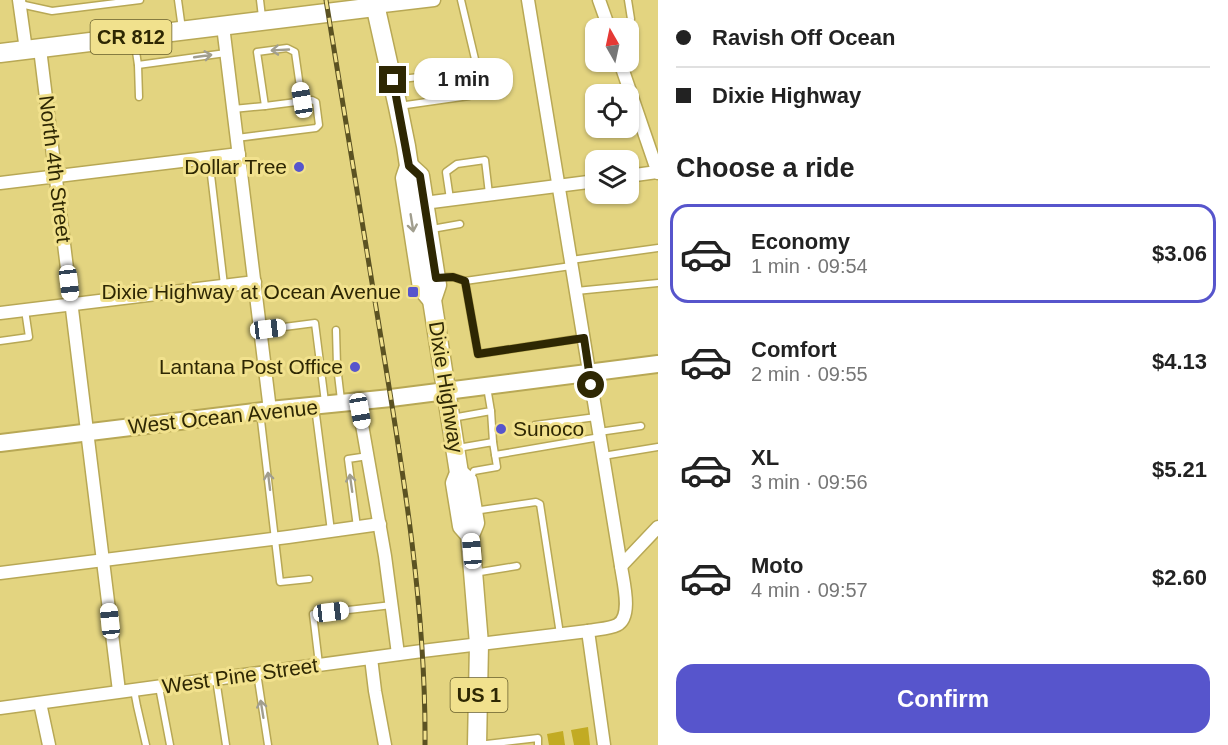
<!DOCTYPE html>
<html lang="en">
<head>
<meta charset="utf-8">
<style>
	:root { --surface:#fff; --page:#f2f2f2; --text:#222; --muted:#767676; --line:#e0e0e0; --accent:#5755cc }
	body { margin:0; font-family:Helvetica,sans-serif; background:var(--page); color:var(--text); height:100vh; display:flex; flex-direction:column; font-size:22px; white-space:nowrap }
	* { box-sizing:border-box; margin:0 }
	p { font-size:20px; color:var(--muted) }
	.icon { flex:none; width:33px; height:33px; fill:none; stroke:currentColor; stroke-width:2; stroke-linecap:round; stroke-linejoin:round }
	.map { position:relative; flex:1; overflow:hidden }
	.sheet { display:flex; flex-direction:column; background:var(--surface); width:570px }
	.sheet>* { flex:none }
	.guide { display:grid; align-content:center; height:132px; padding:0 18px; background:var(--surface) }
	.needle { width:39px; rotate:351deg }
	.buttons { position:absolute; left:585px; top:18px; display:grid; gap:12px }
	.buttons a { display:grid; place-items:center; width:54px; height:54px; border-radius:12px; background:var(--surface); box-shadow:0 2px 4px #0004; font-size:30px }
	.end { position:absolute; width:27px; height:27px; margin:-14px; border:8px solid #2e2703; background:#fff; box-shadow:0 0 0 3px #fff }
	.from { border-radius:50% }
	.bubble { position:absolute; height:42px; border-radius:18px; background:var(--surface); box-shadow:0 2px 4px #0004; font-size:20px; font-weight:800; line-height:42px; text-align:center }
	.car { position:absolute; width:18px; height:36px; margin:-18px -9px; border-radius:8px; box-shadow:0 0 4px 2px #0007; background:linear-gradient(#fff 24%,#345 0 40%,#fff 0 76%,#345 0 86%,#fff 0) }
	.guide b { display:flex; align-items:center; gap:21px; height:57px; font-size:22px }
	.guide b+b { border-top:2px solid var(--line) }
	.guide i { width:15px; height:15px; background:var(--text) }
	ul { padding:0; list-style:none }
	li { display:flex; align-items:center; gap:18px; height:99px; margin:0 12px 9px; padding:0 6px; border:3px solid transparent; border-radius:18px }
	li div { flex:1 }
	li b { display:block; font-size:22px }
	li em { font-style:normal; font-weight:800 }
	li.on { border-color:var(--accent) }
	li>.icon { width:54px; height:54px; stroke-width:1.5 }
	h2 { padding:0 18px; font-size:27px; line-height:72px }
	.button { display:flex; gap:12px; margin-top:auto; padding:12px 18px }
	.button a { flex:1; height:69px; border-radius:18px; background:var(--accent); color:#fff; font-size:24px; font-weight:800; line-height:69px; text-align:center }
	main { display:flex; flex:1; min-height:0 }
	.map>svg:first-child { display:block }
	.garden { fill:#c2ab23 }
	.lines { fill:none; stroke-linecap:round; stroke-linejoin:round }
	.lane-casing { stroke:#b8a855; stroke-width:9 }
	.street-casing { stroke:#b8a855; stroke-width:15 }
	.secondary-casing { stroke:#b8a855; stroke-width:20 }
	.primary-casing { stroke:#b8a855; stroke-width:21 }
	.lane { stroke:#fff; stroke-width:6 }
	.street { stroke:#fff; stroke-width:12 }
	.secondary { stroke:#fff; stroke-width:16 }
	.primary { stroke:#fff; stroke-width:18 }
	.rail-casing { stroke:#5b5222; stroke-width:5 }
	.rail { stroke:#f1e18d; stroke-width:3; stroke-dasharray:9; stroke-linecap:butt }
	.oneway { stroke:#a19e8e }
	.route { stroke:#2e2703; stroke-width:8 }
	.poi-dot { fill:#5755cc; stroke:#f1e18d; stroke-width:2 }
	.labels { text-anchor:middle; stroke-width:6; stroke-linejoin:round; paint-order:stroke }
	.shield { fill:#f1e18d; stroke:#685f2c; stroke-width:1.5 }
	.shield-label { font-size:20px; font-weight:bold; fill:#2e2703 }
	.poi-label { font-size:21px; fill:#2e2703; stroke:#f1e18d; text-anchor:end }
	.street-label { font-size:21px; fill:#2e2703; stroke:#f1e18d }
</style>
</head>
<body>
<main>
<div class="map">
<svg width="658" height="745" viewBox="0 0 658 745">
	<rect width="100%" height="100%" fill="#e3d480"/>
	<g class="garden">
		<polygon points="588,727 590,745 574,745 571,730"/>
		<polygon points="563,731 565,745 549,745 547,734"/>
	</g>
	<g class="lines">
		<defs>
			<g id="lane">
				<polyline points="178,0 182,29"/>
				<polyline points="260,0 262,17"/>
				<polyline points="628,0 631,19"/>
				<polyline points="20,4 52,11 140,0"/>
				<polyline points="134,38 138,65 139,97"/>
				<polyline points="138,65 226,53"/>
				<polyline points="393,80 462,72 471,67 475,59 461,0"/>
				<polyline points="399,106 469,96"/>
				<polyline points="233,109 265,106"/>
				<polyline points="237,138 316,128 319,125 316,102 312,100 265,106 257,52 287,48 295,52 302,101"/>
				<polyline points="209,158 224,285"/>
				<polyline points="450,199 446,172 457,164 485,160 489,194"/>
				<polyline points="432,229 460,224"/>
				<polyline points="571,260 658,248"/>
				<polyline points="439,277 453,277 465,281 571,266"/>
				<polyline points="465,281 478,354 583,338"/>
				<polyline points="576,291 658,283"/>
				<polyline points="261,330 315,323 325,402"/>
				<polyline points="336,330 337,366 341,400"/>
				<polyline points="0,341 29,337 25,310"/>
				<polyline points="315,407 331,531"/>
				<polyline points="491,411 493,442"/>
				<polyline points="260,412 280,582 309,579"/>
				<polyline points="452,418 491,411 487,387"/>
				<polyline points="535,425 596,417"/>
				<polyline points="599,432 641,426"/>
				<polyline points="458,448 493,442 497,467 474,471 470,478"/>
				<polyline points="495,455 600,437"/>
				<polyline points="603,456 658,447"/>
				<polyline points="474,511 536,502 540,504 560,634"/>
				<polyline points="357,527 348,459 368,456"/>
				<polyline points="474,573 517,566"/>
				<polyline points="319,664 313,614 392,605"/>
				<polyline points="257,673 268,745"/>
				<polyline points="216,679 226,745"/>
				<polyline points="159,687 170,745"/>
				<polyline points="134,690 137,706 146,745"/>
				<polyline points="478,745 538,738 538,745"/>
			</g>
			<g id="street">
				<polyline points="19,0 26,50"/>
				<polyline points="599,0 609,28"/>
				<polyline points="375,7 434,0"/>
				<polyline points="223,26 270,410"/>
				<polyline points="40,49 119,691"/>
				<polyline points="620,62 658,173"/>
				<polyline points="628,176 657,172"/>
				<polyline points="0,183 239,154"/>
				<polyline points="424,203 596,181"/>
				<polyline points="0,313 255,282"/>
				<polyline points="358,402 385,556 398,654"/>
				<polyline points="621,566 658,527"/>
				<polyline points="0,573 288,537 380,524"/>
				<polyline points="588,631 604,745"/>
				<polyline points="371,658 375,691 385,745"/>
				<polyline points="40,703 49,745"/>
				<path d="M0 708 422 651 588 631C597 629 609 629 617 625 633 617 623 581 621 566L528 0"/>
			</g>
			<polyline id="secondary" points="0,443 270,410 391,398 658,364"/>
			<g id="primary">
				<polyline points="374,0 398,107 406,146 409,166 405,178 422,288 432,300"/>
				<polyline points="0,53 375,7"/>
				<polyline points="409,166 420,176 437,285 432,300 459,473 455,483 462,526 470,535"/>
				<polyline points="459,473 468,481 475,523 470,535 479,644 477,745"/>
			</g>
		</defs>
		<use href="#lane" class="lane-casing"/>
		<use href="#street" class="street-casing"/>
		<use href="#secondary" class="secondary-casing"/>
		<use href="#primary" class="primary-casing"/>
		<use href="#lane" class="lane"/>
		<use href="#street" class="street"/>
		<use href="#secondary" class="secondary"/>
		<use href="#primary" class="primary"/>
		<defs>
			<path id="rail" d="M326 0C345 115 363 230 382 344 404 477 426 611 425 745"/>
		</defs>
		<use href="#rail" class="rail-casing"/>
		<use href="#rail" class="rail"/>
	</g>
	<defs><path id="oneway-shaft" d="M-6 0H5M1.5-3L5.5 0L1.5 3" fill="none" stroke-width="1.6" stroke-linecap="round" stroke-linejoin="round" transform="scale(1.5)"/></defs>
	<g class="oneway">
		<use href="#oneway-shaft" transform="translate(280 50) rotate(177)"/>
		<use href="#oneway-shaft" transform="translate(203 56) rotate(-8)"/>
		<use href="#oneway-shaft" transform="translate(412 223) rotate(81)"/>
		<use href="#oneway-shaft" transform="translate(269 481) rotate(-97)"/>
		<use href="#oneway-shaft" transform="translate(351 483) rotate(-98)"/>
		<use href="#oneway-shaft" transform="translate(262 709) rotate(-99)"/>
	</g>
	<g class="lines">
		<polyline class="route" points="393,80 409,166 420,176 436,278 453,277 465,281 478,354 584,338 591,385"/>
	</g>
	<g class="poi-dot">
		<circle cx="299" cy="167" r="6"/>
		<rect x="407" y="286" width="12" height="12" rx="3"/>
		<circle cx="355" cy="367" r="6"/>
		<circle cx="501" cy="429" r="6"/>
	</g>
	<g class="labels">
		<g class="shield">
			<rect x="90.5" y="20" width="81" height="34" rx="4.5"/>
			<rect x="450.5" y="678" width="57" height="34" rx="4.5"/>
		</g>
		<g class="shield-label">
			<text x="131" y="44">CR 812</text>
			<text x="479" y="702">US 1</text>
		</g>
		<g class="poi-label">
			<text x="287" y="174">Dollar Tree</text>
			<text x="401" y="299">Dixie Highway at Ocean Avenue</text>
			<text x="343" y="374">Lantana Post Office</text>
			<text x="513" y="436" text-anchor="start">Sunoco</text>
		</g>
		<g class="street-label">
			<text transform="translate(55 169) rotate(83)" y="7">North 4th Street</text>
			<text transform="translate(446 387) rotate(81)" y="7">Dixie Highway</text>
			<text transform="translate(223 417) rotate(-6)" y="7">West Ocean Avenue</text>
			<text transform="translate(240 676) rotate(-8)" y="7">West Pine Street</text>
		</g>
	</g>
</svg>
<div class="buttons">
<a><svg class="needle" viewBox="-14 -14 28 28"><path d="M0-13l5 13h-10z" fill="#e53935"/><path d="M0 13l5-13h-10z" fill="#767676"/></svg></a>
<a><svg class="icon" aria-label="locate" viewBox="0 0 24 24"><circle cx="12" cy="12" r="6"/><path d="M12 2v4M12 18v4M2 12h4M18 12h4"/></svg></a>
<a><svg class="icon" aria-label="layers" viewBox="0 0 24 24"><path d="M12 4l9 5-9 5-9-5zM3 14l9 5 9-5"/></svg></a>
</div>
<i class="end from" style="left:591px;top:385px"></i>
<i class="end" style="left:393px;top:80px"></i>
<div class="bubble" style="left:414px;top:58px;width:99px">1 min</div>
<i class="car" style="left:302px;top:100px;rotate:351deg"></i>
<i class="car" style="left:69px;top:283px;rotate:173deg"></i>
<i class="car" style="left:268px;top:329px;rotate:83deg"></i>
<i class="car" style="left:360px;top:411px;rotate:170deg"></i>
<i class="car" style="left:472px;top:551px;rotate:355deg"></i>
<i class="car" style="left:331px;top:612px;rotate:83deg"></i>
<i class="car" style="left:110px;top:621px;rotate:354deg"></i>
</div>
<section class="sheet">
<div class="guide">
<b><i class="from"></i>Ravish Off Ocean</b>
<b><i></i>Dixie Highway</b>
</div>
<h2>Choose a ride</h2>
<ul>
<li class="on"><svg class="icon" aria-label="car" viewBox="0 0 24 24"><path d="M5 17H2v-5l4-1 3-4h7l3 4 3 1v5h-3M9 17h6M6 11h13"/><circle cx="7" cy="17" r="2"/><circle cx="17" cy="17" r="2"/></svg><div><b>Economy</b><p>1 min · 09:54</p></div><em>$3.06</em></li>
<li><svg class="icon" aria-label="car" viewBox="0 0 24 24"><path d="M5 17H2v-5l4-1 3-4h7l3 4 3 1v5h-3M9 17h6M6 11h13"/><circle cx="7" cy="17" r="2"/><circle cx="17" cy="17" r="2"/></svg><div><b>Comfort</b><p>2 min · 09:55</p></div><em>$4.13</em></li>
<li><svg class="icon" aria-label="car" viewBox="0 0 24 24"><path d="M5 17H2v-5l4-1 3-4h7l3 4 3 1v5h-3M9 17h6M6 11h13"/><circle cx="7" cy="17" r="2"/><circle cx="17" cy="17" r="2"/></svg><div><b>XL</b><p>3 min · 09:56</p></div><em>$5.21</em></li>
<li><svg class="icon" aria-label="car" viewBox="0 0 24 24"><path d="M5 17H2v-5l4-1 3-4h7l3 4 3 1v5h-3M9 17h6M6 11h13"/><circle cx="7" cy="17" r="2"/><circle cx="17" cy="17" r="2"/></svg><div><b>Moto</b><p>4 min · 09:57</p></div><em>$2.60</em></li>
</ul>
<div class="button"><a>Confirm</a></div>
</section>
</main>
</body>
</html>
